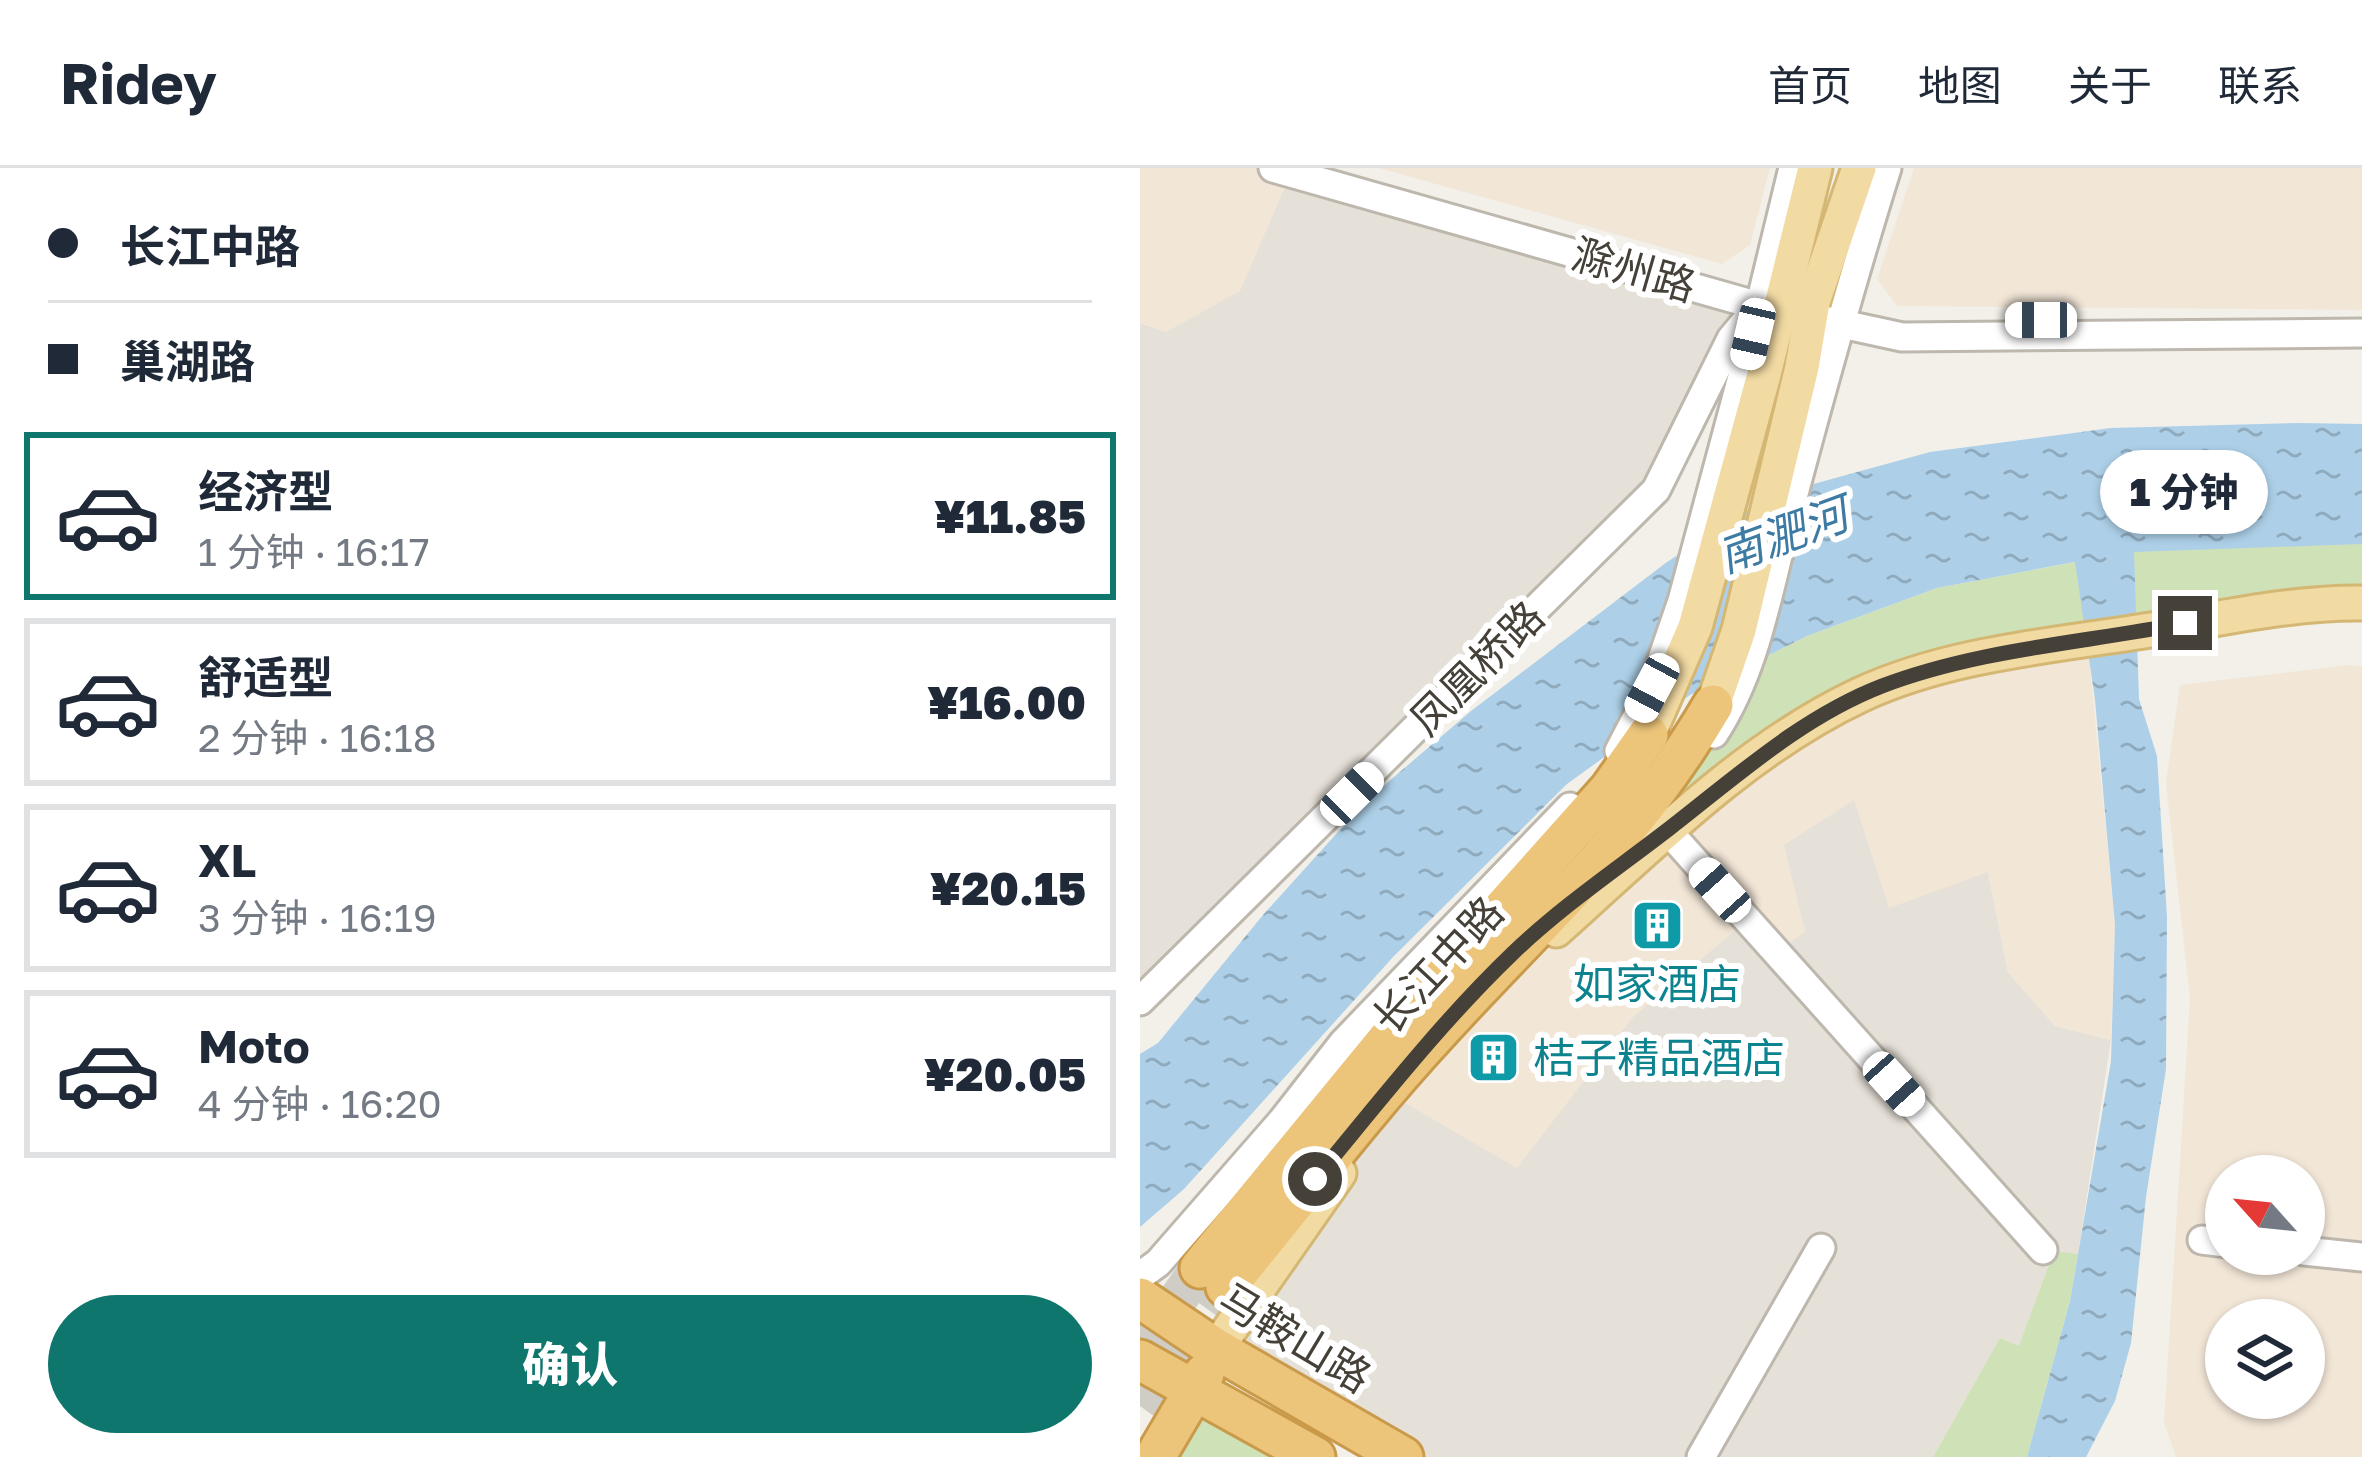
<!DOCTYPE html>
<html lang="zh">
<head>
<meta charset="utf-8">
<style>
	:root { --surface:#fff; --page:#f2f2f3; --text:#1f2937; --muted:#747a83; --line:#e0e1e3; --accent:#0f766e }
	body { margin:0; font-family:"Golos Text","Noto Sans SC",sans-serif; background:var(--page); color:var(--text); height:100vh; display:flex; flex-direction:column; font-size:45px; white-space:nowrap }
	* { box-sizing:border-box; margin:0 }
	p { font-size:39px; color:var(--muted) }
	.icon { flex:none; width:66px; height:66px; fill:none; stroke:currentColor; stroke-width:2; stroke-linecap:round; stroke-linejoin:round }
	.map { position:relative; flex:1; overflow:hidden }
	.details { display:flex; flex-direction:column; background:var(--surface); width:1140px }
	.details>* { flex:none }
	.hud { display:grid; align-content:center; height:264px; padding:0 48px; background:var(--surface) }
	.needle { width:78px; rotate:297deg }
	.controls { position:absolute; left:1065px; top:987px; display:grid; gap:24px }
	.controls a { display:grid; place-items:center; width:120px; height:120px; border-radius:50%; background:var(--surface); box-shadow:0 3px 9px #0004; font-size:60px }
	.end { position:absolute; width:54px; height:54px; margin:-27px; border:15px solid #454038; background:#fff; box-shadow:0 0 0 6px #fff }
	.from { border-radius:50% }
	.bubble { position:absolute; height:84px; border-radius:42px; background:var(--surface); box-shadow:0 3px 9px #0004; font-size:39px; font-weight:800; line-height:84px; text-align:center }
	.car { position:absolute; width:36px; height:72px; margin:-36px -18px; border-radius:15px; box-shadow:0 0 9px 3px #0007; background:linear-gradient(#fff 24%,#345 0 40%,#fff 0 76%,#345 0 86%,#fff 0) }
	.hud b { display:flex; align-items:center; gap:42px; height:114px; font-size:45px }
	.hud b+b { border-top:3px solid var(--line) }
	.hud i { width:30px; height:30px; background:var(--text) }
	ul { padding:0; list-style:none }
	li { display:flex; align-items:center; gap:36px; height:168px; margin:0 24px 18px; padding:0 24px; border:6px solid var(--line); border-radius:0px }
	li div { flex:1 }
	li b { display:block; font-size:45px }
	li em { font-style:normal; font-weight:800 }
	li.on { border-color:var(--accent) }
	li>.icon { width:108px; height:108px; stroke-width:1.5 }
	.action { display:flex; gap:24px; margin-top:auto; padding:24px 48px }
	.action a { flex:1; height:138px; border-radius:72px; background:var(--accent); color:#fff; font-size:48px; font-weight:800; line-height:138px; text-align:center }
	header { display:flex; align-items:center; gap:72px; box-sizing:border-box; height:168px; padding:0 60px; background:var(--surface); border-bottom:3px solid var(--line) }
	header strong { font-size:57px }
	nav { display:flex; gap:66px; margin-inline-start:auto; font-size:42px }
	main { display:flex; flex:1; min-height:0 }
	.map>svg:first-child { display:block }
	.residential { fill:#e6e1d8 }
	.commercial { fill:#f2e6d7; fill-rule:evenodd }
	.green { fill:#cfe2b7 }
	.water { fill:url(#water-ripples) }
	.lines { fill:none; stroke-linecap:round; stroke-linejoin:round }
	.highway-tunnel { stroke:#cfcdc6; stroke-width:39; stroke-dasharray:39 20; stroke-linecap:butt }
	.minor-casing { stroke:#bdb7ad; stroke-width:33 }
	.major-casing { stroke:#d5b774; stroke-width:39 }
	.highway-casing { stroke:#ca9a4b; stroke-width:45 }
	.minor { stroke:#fff; stroke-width:27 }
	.major { stroke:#f2daa3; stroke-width:33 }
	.highway { stroke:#ecc57a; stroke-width:39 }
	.route { stroke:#454038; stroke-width:15 }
	.labels { text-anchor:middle; stroke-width:12; stroke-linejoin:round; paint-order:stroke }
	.street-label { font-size:42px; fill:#454038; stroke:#fff }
	.culture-label { font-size:42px; fill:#0d838f; stroke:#fff }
	.water-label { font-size:45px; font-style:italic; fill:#3e7ba4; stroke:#fff }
</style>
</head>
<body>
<header>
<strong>Ridey</strong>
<nav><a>首页</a><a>地图</a><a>关于</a><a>联系</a></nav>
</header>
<main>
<section class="details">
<div class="hud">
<b><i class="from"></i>长江中路</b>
<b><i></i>巢湖路</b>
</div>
<ul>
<li class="on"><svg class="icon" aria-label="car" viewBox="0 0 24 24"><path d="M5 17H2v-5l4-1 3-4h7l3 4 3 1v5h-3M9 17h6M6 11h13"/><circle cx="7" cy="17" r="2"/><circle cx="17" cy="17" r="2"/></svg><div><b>经济型</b><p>1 分钟 · 16:17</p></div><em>¥11.85</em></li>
<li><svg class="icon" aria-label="car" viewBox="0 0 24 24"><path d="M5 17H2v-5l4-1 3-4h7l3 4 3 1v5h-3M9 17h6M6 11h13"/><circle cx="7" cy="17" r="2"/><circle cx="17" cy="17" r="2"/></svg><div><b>舒适型</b><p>2 分钟 · 16:18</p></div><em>¥16.00</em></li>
<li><svg class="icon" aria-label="car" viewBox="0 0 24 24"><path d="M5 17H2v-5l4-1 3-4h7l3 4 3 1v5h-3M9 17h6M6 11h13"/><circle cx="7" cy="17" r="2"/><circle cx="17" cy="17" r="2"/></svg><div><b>XL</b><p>3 分钟 · 16:19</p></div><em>¥20.15</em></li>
<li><svg class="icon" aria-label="car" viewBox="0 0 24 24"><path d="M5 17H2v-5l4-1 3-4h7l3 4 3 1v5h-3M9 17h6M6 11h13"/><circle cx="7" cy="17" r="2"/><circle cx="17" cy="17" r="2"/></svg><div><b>Moto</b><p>4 分钟 · 16:20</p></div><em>¥20.05</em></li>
</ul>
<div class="action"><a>确认</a></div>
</section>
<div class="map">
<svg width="1222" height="1289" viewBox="0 0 1222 1289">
	<defs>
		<pattern id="water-ripples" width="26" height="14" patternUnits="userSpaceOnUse" patternTransform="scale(3)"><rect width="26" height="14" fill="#add0e8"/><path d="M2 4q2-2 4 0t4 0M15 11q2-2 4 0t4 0" fill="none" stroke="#8faabd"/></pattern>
	</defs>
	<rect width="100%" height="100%" fill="#f2f0e9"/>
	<g class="residential">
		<polygon points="151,5 619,138 516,322 0,833 0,155 26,164"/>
		<polygon points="715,631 848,704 868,804 915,858 971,872 938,1086 914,1084 879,1179 860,1171 793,1289 263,1289 76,1181 255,929 377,999 492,850 643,677"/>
	</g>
	<g class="commercial">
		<polygon points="0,0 133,0 151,5 100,123 26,164 0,155"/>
		<polygon points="239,0 630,0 610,77 582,96"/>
		<polygon points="774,0 1222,0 1222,142 757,138 737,111"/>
		<polygon points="949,487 975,757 971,872 915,858 868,804 848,704 749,740 714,632 644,677 665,764 636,784 607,752 492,850 377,1000 255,929 445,736 527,662 748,516"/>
		<path d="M1208 497 1222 498V1289H1036L1024 1255 1050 830 1026 615 1040 517ZM1086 1008H1164V1086H1086ZM1086 1152H1164V1230H1086Z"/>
	</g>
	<g class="green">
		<polygon points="1166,375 1222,376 1222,435 748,516 459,711 607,498 667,468 797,420 994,383"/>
		<polygon points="914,1083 938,1086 930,1133 887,1289 793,1289 860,1170 879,1178"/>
		<polygon points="54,1226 175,1289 15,1289"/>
	</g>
	<polygon class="water" points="1158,255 1222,256 1222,376 994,384 999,531 1017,588 1027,749 1026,901 1006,1029 991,1175 975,1233 946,1289 887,1289 930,1133 971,893 975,757 955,532 935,394 797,420 667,468 550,527 427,616 254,788 44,1021 0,1059 0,886 18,875 123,747 226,633 331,543 527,394 630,328 790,284 971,260"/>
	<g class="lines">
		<g class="highway-tunnel">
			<polyline points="0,1185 60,1100"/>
			<polyline points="0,1238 86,1119"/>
		</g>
		<defs>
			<g id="minor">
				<polyline points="133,0 619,138 762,169 1222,165"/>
				<path d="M574 566C617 500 628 422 648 348 679 231 711 115 747 0"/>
				<polyline points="479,583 512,520 542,433 606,194 653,0"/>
				<polyline points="512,673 527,662 903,1082"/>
				<polyline points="0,833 516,322 591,171 616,141"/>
				<polyline points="1062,1072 1086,1075"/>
				<polyline points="1164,1083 1222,1089"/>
				<polyline points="0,1108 18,1095 142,953 203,875 430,639"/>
				<polyline points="561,1289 681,1080"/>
			</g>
			<g id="major">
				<polyline points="573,537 599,462 662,199 673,134 719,0"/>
				<polyline points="508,567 555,459 623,210 675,0"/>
				<path d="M416 762C510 678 605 581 720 527 808 486 910 478 1004 463 1075 452 1150 434 1222 435"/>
				<polyline points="76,1181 199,1005"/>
			</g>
			<g id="highway">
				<polyline points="60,1100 262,854 470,621 508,567"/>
				<path d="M86 1119C156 1034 223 945 297 865 397 755 497 668 573 537"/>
				<polyline points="0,1130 76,1181 263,1289"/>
				<polyline points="0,1192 175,1289"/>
				<polyline points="15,1289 64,1206"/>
			</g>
		</defs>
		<use href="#minor" class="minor-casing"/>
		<use href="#major" class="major-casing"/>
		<use href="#highway" class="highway-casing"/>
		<use href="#minor" class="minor"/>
		<use href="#major" class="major"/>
		<use href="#highway" class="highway"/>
	</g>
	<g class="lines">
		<path class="route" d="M175 1011C239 934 301 854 373 785 422 738 477 701 530 660 597 608 662 549 742 518 839 481 944 475 1045 455"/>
	</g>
	<defs>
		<symbol id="building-square" viewBox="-11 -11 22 22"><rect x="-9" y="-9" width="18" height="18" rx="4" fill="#0f9aa8" stroke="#fff"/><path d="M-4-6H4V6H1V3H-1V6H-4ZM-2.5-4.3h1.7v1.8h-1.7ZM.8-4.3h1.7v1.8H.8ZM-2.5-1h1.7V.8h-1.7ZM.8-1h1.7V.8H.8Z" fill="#fff"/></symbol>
	</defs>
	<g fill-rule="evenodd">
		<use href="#building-square" x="488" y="728" width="59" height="59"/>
		<use href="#building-square" x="324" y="860" width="59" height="59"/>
	</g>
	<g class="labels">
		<g class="street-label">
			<text transform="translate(494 102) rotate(16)" y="15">滁州路</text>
			<text transform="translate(337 500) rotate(-45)" y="15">凤凰桥路</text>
			<text transform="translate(298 797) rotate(-47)" y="15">长江中路</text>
			<text transform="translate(155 1170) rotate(31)" y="15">马鞍山路</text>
		</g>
		<g class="culture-label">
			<text x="517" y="831">如家酒店</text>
			<text x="393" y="905" text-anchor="start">桔子精品酒店</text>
		</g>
		<g class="water-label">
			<text transform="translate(643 367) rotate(-20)" y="16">南淝河</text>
		</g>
	</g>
</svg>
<div class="controls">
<a><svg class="needle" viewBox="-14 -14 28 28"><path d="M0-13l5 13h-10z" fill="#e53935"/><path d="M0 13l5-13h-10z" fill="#747a83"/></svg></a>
<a><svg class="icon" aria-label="layers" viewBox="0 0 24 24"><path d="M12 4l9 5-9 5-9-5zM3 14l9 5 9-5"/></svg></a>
</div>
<i class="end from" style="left:175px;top:1011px"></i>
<i class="end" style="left:1045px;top:455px"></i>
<div class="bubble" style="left:960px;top:282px;width:168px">1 分钟</div>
<i class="car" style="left:901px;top:152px;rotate:270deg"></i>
<i class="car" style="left:613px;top:166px;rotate:193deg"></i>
<i class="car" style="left:512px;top:520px;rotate:208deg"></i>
<i class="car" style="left:212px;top:626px;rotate:45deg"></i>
<i class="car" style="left:580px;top:722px;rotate:318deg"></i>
<i class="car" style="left:754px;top:916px;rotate:138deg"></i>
</div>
</main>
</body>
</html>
